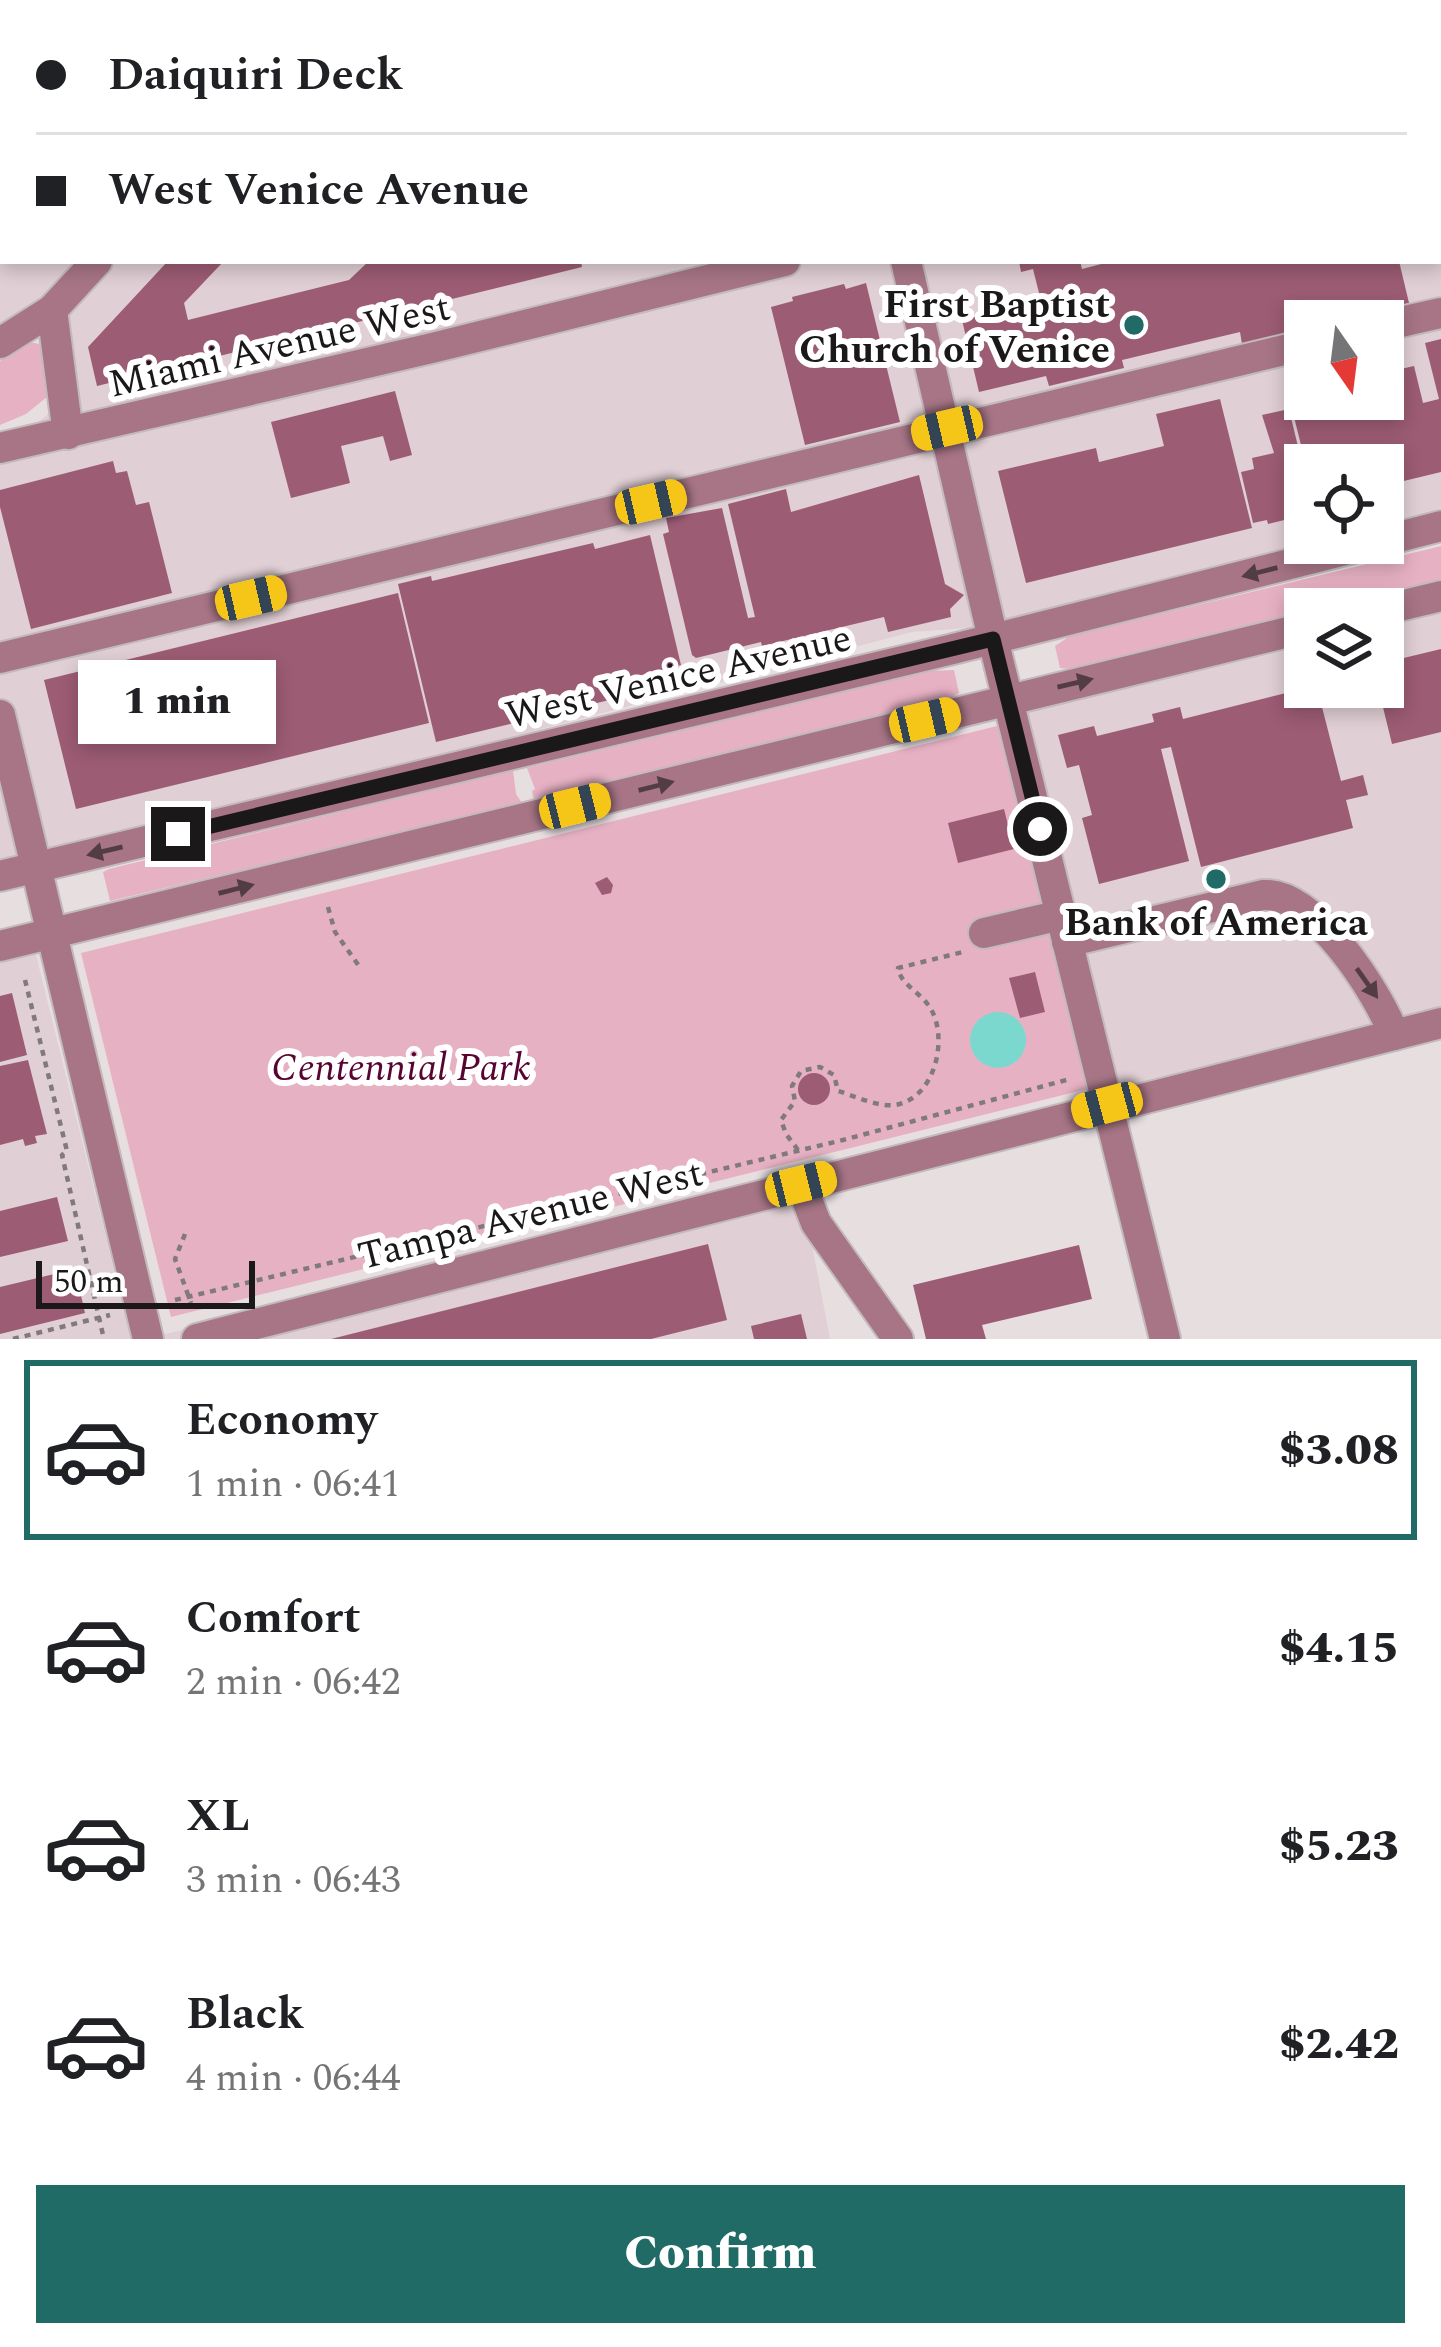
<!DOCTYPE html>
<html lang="en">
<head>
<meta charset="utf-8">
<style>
	:root { --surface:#fff; --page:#f2f2f2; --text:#202124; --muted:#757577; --line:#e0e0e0; --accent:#206b65 }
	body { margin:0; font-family:Spectral,serif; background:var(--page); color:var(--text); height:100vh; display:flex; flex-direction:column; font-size:45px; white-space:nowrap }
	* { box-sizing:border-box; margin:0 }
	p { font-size:39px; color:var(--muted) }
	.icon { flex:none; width:66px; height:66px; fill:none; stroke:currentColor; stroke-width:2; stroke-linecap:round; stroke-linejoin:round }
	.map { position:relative; height:1339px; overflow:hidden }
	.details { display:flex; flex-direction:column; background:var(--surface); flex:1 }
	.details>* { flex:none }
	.banner { position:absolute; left:0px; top:0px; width:1443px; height:264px; box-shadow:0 6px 18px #0003; display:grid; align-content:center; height:264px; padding:0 36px; background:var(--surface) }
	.needle { width:78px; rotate:166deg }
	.controls { position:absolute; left:1284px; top:300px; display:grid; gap:24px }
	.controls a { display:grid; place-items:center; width:120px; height:120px; border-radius:0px; background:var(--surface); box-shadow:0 6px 18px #0003; font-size:60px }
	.scale { position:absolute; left:36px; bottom:30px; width:219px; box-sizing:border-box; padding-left:12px; border:6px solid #1b1819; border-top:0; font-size:33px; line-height:42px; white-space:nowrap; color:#1b1819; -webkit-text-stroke:9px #fff; paint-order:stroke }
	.end { position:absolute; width:54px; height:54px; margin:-27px; border:15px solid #1b1819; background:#fff; box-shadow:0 0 0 6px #fff }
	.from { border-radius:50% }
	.bubble { position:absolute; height:84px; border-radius:0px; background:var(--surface); box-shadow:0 6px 18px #0003; font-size:39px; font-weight:800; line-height:84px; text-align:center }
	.car { position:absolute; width:36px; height:72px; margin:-36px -18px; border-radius:15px; box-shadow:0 0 9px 3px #0007; background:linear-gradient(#f5c518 24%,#345 0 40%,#f5c518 0 76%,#345 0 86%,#f5c518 0) }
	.banner b { display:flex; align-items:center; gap:42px; height:114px; font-size:45px }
	.banner b+b { border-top:3px solid var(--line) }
	.banner i { width:30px; height:30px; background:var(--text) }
	ul { padding:21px 0 0; list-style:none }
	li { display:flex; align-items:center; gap:36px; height:180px; margin:0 24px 18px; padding:0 12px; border:6px solid transparent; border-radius:0px }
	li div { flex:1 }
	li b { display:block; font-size:45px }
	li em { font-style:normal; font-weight:800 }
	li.current { border-color:var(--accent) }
	li>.icon { width:108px; height:108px; stroke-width:1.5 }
	.button { display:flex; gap:24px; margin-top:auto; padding:24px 36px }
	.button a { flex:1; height:138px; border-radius:0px; background:var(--accent); color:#fff; font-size:48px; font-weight:800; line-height:138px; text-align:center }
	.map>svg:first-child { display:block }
	.built { fill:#e0cfd4; fill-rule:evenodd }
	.green { fill:#e7b1c4 }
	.water { fill:#7bd8cf }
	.building { fill:#9c5c74 }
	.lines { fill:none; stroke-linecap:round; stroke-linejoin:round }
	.minor-casing { stroke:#c2babc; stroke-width:34 }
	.path { stroke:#807a7c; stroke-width:4.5; stroke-dasharray:6 6; stroke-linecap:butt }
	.minor { stroke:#a77586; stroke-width:30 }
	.oneway { fill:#533d45 }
	.route { stroke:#1b1819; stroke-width:15 }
	.poi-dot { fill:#206b65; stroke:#fff; stroke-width:4.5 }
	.labels { text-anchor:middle; stroke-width:12; stroke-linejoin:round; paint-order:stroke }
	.poi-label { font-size:39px; font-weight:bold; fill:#1b1819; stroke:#fff; text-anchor:end }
	.street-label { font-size:39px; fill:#1b1819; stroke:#fff }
	.park-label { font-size:39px; font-style:italic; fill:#580431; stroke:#fff }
</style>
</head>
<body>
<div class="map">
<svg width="1441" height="1339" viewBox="0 0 1441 1339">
	<rect width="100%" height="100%" fill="#e7dee0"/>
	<g class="built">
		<path d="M0 0H1441V508L1383 523V465H1305V543L968 628 912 632 483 744 0 859V439L32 427 58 406 45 332 0 344ZM3 3H1440V261H3ZM1305 321H1383V399H1305Z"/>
		<polygon points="1441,613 1441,1034 1094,1102 1007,717 1305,646 1305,687 1383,687 1383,627"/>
		<polygon points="36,955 131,1339 0,1339 0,963"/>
		<polygon points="801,1188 830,1339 144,1339"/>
	</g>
	<g class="green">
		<polygon points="30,342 39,344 45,356 47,397 26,414 0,425 0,361"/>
		<polygon points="1441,546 1441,581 1327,609 1305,609 1305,614 1079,670 1060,668 1055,646 1070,636"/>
		<polygon points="954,670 959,693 945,702 534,800 532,791 535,789 527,768 929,671"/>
		<polygon points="997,726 1087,1089 171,1317 81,953"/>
		<polygon points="513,770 516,794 522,803 110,901 103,872 109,869"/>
	</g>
	<circle class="water" cx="998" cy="1040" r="28"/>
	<g class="building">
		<polygon points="168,261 224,261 184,303 188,320 349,280 369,261 581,261 582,267 97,386 88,347"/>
		<polygon points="1019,261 1080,261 1082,269 1113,261 1399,261 1409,303 1337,321 1305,321 1305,329 1242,344 1240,332 1122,360 1124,368 1049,386 1046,376 979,392 962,320 1041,301 1033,269 1021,272"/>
		<polygon points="866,283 900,422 805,445 771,307 793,301 792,297 844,284 846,289"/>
		<polygon points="1441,339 1441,472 1383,486 1383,465 1306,465 1294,417 1307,413 1303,399 1383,399 1383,373 1414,366 1423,403 1439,399 1425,343"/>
		<polygon points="395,391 412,455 390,461 383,436 341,446 350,483 291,498 271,422"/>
		<polygon points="1220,399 1252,528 1026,583 998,471 1096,448 1099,462 1164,446 1156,414"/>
		<polygon points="1289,409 1305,476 1305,515 1268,524 1267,520 1253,523 1241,472 1254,469 1252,458 1274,453 1262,415"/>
		<polygon points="113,461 116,473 127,471 136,505 149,502 172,593 31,629 0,507 0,490"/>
		<polygon points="919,475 945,584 964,595 950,609 951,617 888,632 884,617 762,646 761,642 696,658 692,655 663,534 669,532 666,518 722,508 748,618 755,617 728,504 786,489 791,512"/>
		<polygon points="650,535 681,665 626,679 630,695 436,742 398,584 431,576 432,581 593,543 595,549"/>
		<polygon points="398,593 429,723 76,809 44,680"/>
		<polygon points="1441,649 1441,732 1392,744 1378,687 1383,687 1383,663"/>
		<polygon points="1305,678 1305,687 1331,687 1336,704 1322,707 1341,781 1363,775 1368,795 1346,800 1353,828 1201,867 1171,747 1161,749 1189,861 1099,884 1082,818 1092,815 1079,765 1067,768 1058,735 1094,726 1097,736 1154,722 1152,714 1180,707 1183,719 1298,690 1296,681"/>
		<polygon points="1004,809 1014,849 958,863 948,823"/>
		<polygon points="607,877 613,885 611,893 602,895 595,883"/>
		<polygon points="1035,972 1045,1012 1020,1018 1009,978"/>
		<polygon points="12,993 27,1055 0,1062 0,996"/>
		<polygon points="28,1060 47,1134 35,1136 37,1143 25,1146 23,1139 0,1145 0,1066"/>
		<circle cx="814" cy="1089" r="16"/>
		<polygon points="57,1197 68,1241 0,1257 0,1211"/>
		<polygon points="708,1244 727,1320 651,1339 331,1339"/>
		<polygon points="1079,1245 1092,1299 982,1325 986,1339 926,1339 913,1285"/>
		<polygon points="75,1269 85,1313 0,1334 0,1287"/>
		<polygon points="801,1314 807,1339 754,1339 751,1326"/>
	</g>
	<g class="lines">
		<defs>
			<g id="minor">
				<polyline points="393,0 395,3"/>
				<polyline points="843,0 844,3"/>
				<polyline points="336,3 339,0"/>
				<polyline points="888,3 902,0"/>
				<polyline points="1440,104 1441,104"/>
				<polyline points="906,261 993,639 1165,1339"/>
				<polyline points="1383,326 1441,313"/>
				<polyline points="0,343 52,310"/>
				<polyline points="68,434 52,310 97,261"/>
				<polyline points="0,448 432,348 785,261"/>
				<polyline points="1383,541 1441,526"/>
				<polyline points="1383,610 1441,596"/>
				<polyline points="0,658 1305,345"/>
				<polyline points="0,715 148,1339"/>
				<polyline points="0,876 953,649 1373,543"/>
				<polyline points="984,933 1061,915"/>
				<path d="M1067 942 1263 895C1313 891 1378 992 1394 1035"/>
				<polyline points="0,946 1305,628"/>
				<polyline points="801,1184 816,1223 898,1339"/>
				<polyline points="197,1339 1441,1023"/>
			</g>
		</defs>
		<use href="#minor" class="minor-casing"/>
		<g class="path">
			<polyline points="328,907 335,932 359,966"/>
			<polyline points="25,980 67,1151 62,1155 103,1335"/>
			<path d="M798 1150 786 1134 781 1120 795 1101 792 1086 801 1071 820 1067 834 1075 838 1091C855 1096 877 1107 895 1105 934 1099 948 1042 932 1011 923 993 900 985 898 968L963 952"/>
			<polyline points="185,1234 175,1259 191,1303"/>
			<polyline points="175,1300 843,1140 1070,1079"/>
			<polyline points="13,1339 110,1315"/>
		</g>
		<use href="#minor" class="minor"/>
	</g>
	<defs><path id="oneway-solid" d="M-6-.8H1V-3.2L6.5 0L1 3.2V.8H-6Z" transform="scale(3)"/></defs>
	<g class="oneway">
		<use href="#oneway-solid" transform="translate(1260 572) rotate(166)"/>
		<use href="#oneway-solid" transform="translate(1075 683) rotate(-13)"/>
		<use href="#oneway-solid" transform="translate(656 786) rotate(-14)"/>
		<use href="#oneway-solid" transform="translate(105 851) rotate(167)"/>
		<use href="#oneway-solid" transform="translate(236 889) rotate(-14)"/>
		<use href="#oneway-solid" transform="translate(1367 983) rotate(55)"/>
	</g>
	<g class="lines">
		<polyline class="route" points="178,834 993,639 1040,829"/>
	</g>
	<g class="poi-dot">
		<circle cx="1134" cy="325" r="12"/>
		<circle cx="1216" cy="879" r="12"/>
	</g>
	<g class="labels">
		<g class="poi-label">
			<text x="1110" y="317">First Baptist<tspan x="1110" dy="45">Church of Venice</tspan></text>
			<text x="1216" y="935" text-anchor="middle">Bank of America</text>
		</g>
		<g class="street-label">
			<text transform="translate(279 344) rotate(-13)" y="14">Miami Avenue West</text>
			<text transform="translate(678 675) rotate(-13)" y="14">West Venice Avenue</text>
			<text transform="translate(530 1213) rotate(-14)" y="14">Tampa Avenue West</text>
		</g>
		<g class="park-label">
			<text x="401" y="1080">Centennial Park</text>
		</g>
	</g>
</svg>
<div class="controls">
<a><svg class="needle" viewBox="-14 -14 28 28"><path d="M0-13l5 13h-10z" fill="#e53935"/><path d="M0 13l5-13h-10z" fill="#757577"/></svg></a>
<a><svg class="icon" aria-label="locate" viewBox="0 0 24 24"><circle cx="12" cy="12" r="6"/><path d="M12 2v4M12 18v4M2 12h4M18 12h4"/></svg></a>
<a><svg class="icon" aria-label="layers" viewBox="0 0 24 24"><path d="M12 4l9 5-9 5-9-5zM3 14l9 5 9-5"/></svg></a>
</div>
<div class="scale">50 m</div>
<i class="end from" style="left:1040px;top:829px"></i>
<i class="end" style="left:178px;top:834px"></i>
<div class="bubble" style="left:78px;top:660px;width:198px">1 min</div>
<i class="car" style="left:947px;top:428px;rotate:257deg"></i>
<i class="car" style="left:651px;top:502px;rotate:77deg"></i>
<i class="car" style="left:251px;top:598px;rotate:77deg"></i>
<i class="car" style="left:925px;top:720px;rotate:77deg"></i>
<i class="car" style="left:575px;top:806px;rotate:76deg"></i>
<i class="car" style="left:1107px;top:1105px;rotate:255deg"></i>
<i class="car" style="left:801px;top:1184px;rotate:76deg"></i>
<div class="banner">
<b><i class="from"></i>Daiquiri Deck</b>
<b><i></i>West Venice Avenue</b>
</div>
</div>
<section class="details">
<ul>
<li class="current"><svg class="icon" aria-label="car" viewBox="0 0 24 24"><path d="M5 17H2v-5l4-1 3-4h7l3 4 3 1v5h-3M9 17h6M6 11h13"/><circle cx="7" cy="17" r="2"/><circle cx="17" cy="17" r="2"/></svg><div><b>Economy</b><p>1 min · 06:41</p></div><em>$3.08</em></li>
<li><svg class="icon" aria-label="car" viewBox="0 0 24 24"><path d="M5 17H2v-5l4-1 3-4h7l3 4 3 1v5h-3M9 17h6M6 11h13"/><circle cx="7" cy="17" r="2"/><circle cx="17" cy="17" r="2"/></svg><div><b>Comfort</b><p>2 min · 06:42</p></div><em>$4.15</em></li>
<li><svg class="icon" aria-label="car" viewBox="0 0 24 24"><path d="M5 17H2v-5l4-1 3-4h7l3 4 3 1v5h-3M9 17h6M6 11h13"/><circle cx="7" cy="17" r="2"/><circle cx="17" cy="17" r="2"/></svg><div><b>XL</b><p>3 min · 06:43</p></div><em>$5.23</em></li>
<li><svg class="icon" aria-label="car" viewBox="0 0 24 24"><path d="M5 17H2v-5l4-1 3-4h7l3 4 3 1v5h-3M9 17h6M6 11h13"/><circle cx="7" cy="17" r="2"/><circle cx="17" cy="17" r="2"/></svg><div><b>Black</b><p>4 min · 06:44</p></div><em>$2.42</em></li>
</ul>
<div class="button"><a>Confirm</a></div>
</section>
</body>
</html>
